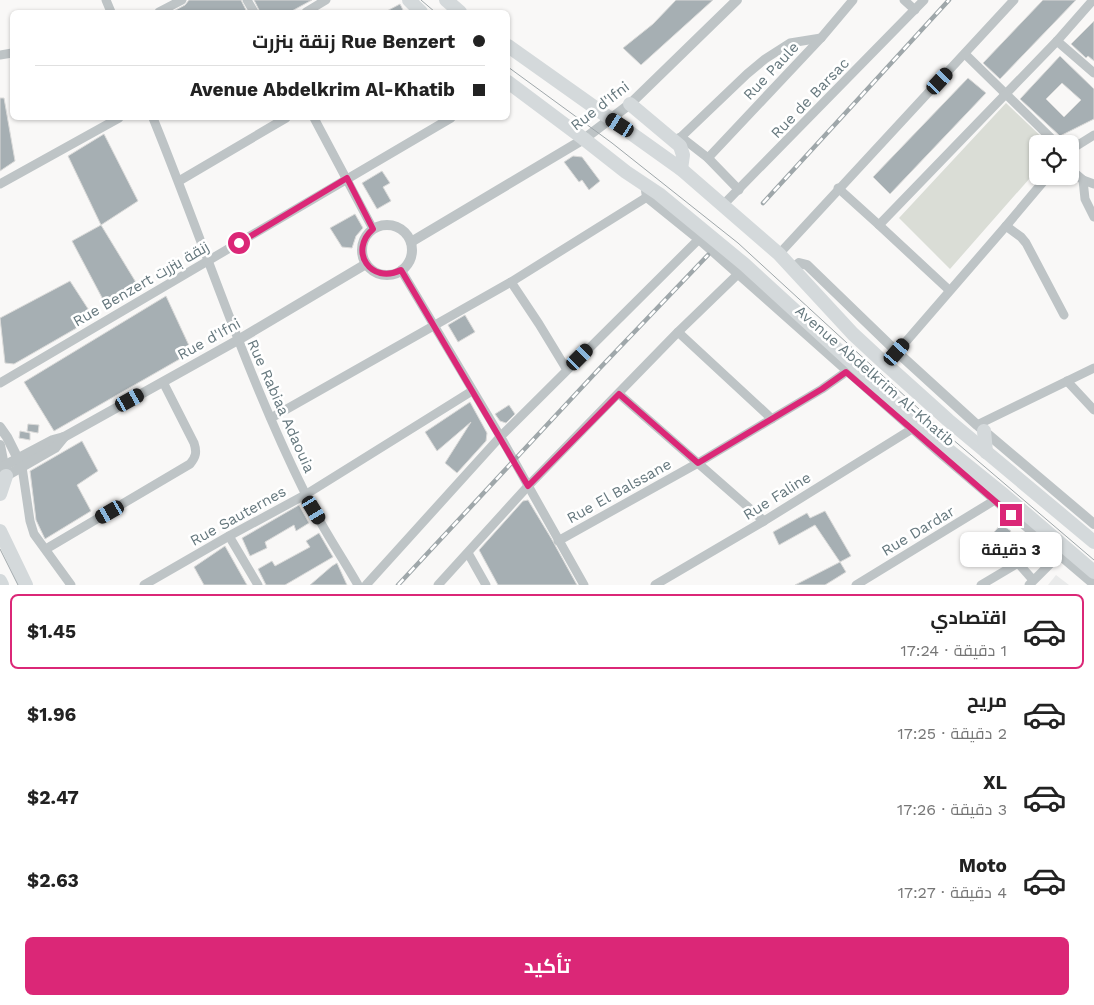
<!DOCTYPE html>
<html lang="ar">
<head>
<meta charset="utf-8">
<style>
	:root { --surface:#fff; --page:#f6f6f6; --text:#222; --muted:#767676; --line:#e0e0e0; --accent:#db2777 }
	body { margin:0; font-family:"Work Sans",Cairo,sans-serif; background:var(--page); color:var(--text); direction:rtl; height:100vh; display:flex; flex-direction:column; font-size:19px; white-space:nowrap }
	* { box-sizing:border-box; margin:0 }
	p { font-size:16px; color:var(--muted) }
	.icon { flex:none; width:28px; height:28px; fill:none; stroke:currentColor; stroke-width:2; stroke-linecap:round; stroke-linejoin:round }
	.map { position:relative; height:585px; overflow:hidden; direction:ltr }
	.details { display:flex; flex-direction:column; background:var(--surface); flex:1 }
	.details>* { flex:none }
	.top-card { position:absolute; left:10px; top:10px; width:500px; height:110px; border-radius:8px; box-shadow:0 1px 4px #0004; direction:rtl; display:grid; align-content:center; height:110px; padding:0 25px; background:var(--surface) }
	.tools { position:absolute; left:1029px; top:135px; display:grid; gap:10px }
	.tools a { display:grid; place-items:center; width:50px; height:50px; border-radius:8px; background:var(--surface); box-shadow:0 1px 4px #0004; font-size:25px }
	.end { position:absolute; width:22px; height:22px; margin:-11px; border:6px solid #db2777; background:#fff; box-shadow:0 0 0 2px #fff }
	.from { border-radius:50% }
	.bubble { position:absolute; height:35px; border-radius:8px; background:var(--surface); box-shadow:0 1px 4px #0004; font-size:16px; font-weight:700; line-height:35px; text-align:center; direction:rtl }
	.car { position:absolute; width:15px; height:30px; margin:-15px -8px; border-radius:6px; box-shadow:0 0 4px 1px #0007; background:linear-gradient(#222 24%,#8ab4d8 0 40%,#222 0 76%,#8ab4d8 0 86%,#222 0) }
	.top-card b { display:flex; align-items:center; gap:18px; height:48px; font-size:19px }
	.top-card b+b { border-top:1px solid var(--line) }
	.top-card i { width:12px; height:12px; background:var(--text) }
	ul { padding:9px 0 0; list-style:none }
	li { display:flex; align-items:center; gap:15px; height:75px; margin:0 10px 8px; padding:0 15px; border:2px solid transparent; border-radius:8px }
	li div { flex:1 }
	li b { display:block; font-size:19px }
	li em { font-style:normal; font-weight:700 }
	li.active { border-color:var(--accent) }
	li>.icon { width:45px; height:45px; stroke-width:1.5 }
	.action { display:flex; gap:10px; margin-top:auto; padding:10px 25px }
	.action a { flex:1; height:58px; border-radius:8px; background:var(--accent); color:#fff; font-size:20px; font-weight:700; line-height:58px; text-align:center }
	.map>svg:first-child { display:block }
	.built { fill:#e9eaea }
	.green { fill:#daddd6 }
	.building { fill:#a6afb3; stroke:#dadad9; fill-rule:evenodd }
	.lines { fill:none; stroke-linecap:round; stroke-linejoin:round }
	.minor { stroke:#bec4c6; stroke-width:9 }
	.tertiary { stroke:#bec4c6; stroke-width:10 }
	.primary { stroke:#d4d9db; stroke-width:14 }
	.trunk { stroke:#d4d9db; stroke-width:14 }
	.tram { stroke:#9fa7aa; stroke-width:1 }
	.rail-casing { stroke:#9fa7aa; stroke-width:4.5 }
	.rail { stroke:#fff; stroke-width:2.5; stroke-dasharray:8; stroke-linecap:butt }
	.route { stroke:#db2777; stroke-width:6 }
	.labels { text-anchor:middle; stroke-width:5; stroke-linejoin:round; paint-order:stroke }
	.street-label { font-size:15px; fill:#66787e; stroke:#fff }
</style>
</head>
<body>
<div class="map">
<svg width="1094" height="585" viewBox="0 0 1094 585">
	<rect width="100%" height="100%" fill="#f9f8f7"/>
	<polygon class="built" points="1056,575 1069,585 1048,585"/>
	<polygon class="green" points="1006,103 1049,144 1038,144 1037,170 950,269 899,218"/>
	<g class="building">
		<polygon points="189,0 241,0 247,12 172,12 185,5"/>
		<polygon points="254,0 312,0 290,12 260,12"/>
		<polygon points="676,0 713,0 641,65 623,48 653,24"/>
		<polygon points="1043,0 1076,0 1000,79 983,63"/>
		<polygon points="400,4 404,12 385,12"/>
		<polygon points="1094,21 1094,61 1088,56 1086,58 1071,44"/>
		<path d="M1060 56 1094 89V119L1060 136 1020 99ZM1062 83 1081 100 1064 117 1046 99Z"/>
		<polygon points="968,78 986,93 890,194 873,177"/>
		<polygon points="0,98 4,98 15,161 0,171"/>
		<polygon points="104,134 138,201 101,225 68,156"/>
		<polygon points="573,156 582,157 600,181 589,190 582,180 579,182 564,162"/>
		<polygon points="382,171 390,183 383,187 391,201 377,209 362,183"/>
		<polygon points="355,214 363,228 356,236 352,248 342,247 330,228"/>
		<polygon points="101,225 140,289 108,309 72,241"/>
		<polygon points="70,281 94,318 14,364 5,363 0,318"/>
		<polygon points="166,296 192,352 54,431 24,382"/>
		<polygon points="465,315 475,332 458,342 448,325"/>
		<polygon points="470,402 487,433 486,441 457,473 445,463 471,422 437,451 425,432"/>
		<polygon points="509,405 515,414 506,423 500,421 495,414"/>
		<polygon points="28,424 39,425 38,433 27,431"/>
		<polygon points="20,431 30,433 30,440 19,438"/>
		<polygon points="82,441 98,471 77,485 91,511 45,539 36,520 30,471"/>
		<polygon points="528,500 551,538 577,585 498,585 479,550 523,501"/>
		<polygon points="299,505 309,523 296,531 294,525 265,542 267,548 250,556 242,538"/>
		<polygon points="825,511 851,556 840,562 815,525 779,545 773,532 807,513 810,518"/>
		<polygon points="1001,524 1011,531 999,545 990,537"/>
		<polygon points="319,533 333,557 285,585 266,585 258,569 272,561 275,566 310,547 306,541"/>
		<polygon points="225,546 247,585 204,585 194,567"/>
		<polygon points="840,562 846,572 825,585 795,585"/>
		<polygon points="337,563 347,585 310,585 332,566"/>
	</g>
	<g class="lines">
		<g class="minor">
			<polyline points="106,0 111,12"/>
			<polyline points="247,0 254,12"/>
			<polyline points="904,0 915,10"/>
			<polyline points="159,12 182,0"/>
			<polyline points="306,12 326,0"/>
			<polyline points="1057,41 1094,73"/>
			<polyline points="965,54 1057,144"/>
			<polyline points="0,55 12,53"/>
			<path d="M153 118C204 243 245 372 305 493 320 525 341 555 358 585"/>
			<polyline points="314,118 373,229"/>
			<polyline points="681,137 708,158 739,190"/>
			<polyline points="674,140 681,137 747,74 765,59 790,43 821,38"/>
			<polyline points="1070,150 1094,135"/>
			<polyline points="708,158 821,38 853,0"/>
			<polyline points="1070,169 1083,180 1094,184"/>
			<polyline points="1083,180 1085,199 1094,217"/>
			<polyline points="179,181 286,118"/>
			<polyline points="0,184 119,118"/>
			<polyline points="838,188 879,225 1057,41 1093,0"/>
			<polyline points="723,205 924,0"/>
			<polyline points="879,225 949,290"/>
			<polyline points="1006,226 1021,237 1026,243 1064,315"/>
			<polyline points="779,254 1014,0"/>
			<polyline points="401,270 503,441 584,585"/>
			<polyline points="511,282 539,324 567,370"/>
			<polyline points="678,332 772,419"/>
			<polyline points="897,352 1006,226 1048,176"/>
			<polyline points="1067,381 1094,410"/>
			<polyline points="0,383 451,118"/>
			<polyline points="619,394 764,521"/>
			<polyline points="271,418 511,282 647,197"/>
			<polyline points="977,425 1094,368"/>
			<polyline points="22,467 30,521 34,534 71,585"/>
			<polyline points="229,536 258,585"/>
			<polyline points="558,541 698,463 822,389 846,372"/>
			<path d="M46 549 190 464C196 457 197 452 194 443L163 382"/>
			<polyline points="468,553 486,585"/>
			<polyline points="1018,563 1033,580"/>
			<polyline points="144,585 229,536 305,495 472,391"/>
			<polyline points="366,585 500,437 699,239"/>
			<polyline points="438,585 528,486 678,332 738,274"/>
			<polyline points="655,585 764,521 912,429"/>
			<polyline points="856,585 995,500"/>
			<polyline points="981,585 1018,563 1038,537"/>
			<polyline points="1029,585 1059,555"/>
		</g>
		<g class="tertiary">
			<polyline points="645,184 647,197 699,239 939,452 1094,584"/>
			<circle cx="387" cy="250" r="25"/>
			<polyline points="411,242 584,139 630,104 737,0"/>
			<polyline points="793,268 799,263 807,265 897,352 977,425 1094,524"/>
			<polyline points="0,427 7,437 20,463"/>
			<polyline points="0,445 5,471"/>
			<polyline points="0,468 53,440 64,437 238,340 366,264"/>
			<polyline points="1,479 55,448 64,437"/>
		</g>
		<g class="primary">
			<polyline points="409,0 421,12"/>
			<polyline points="446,0 460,12"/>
			<polyline points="508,46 611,119"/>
			<polyline points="508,82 584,139"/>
			<polyline points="0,494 6,476"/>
			<polyline points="0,531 26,585"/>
			<polyline points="0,581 2,585"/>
		</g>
		<g class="trunk">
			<polyline points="630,104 680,146 683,155 681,169"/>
			<polyline points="611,119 681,169 779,254 853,334 880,359 948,420 1094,542"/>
			<polyline points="584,139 626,172 659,194 744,264 942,445 1004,495 1094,572"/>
			<polyline points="984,431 986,452"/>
		</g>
		<g class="tram">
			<polyline points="421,0 435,12"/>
			<polyline points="508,67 612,143 738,243 944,432 1094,560"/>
			<polyline points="0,549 18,585"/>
		</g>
		<defs>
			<g id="rail">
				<polyline points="763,203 949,0"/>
				<polyline points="398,585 599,369 708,255"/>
			</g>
		</defs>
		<use href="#rail" class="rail-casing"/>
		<use href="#rail" class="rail"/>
	</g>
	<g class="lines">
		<path class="route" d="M239 243 347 178 373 229C348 251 371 285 401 270L528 486 619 394 698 463 822 389 846 372 1011 515"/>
	</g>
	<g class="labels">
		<g class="street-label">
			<text transform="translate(771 71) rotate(-47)" y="5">Rue Paule</text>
			<text transform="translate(810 98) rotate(-46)" y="5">Rue de Barsac</text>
			<text transform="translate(600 106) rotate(-38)" y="5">Rue d'Ifni</text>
			<text transform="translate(141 284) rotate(-30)" y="5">Rue Benzert زنقة بنزرت</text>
			<text transform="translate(209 339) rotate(-29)" y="5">Rue d'Ifni</text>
			<text transform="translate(875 376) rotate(41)" y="5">Avenue Abdelkrim Al-Khatib</text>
			<text transform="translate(281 406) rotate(66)" y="5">Rue Rabiaa Adaouia</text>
			<text transform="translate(619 491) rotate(-29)" y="5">Rue El Balssane</text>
			<text transform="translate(777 496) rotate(-32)" y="5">Rue Faline</text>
			<text transform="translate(238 516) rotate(-29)" y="5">Rue Sauternes</text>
			<text transform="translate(918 531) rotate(-31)" y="5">Rue Dardar</text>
		</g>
	</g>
</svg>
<div class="tools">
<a><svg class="icon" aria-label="locate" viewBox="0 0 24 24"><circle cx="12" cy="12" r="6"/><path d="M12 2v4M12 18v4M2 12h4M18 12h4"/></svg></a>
</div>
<i class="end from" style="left:239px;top:243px"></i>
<i class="end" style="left:1011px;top:515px"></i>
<div class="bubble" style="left:960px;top:532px;width:102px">3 دقيقة</div>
<i class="car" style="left:940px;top:81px;rotate:43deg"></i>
<i class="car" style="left:620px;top:125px;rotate:303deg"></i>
<i class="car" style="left:897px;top:352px;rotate:41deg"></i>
<i class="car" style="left:580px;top:357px;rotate:45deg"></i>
<i class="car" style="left:130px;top:400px;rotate:61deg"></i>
<i class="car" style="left:314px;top:510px;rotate:149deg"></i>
<i class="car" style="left:110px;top:512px;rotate:240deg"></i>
<div class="top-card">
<b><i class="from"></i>Rue Benzert زنقة بنزرت</b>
<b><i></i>Avenue Abdelkrim Al-Khatib</b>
</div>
</div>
<section class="details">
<ul>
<li class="active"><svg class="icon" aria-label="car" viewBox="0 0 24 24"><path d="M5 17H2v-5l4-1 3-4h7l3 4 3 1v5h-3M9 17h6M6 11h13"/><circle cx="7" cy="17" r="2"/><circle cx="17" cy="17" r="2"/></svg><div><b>اقتصادي</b><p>1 دقيقة · 17:24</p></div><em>$1.45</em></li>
<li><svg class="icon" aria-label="car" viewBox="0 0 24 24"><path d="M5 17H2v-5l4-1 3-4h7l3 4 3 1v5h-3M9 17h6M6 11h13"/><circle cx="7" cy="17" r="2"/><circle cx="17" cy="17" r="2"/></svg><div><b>مريح</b><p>2 دقيقة · 17:25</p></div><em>$1.96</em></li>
<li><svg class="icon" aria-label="car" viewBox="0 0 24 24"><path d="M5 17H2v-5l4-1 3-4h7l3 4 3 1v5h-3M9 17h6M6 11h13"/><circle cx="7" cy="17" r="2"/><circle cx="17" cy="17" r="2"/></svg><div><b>XL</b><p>3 دقيقة · 17:26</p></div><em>$2.47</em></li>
<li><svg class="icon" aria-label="car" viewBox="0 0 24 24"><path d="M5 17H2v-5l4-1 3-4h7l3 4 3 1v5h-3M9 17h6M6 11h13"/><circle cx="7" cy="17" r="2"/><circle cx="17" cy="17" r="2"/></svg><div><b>Moto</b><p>4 دقيقة · 17:27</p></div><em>$2.63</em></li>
</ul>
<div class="action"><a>تأكيد</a></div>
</section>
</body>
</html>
